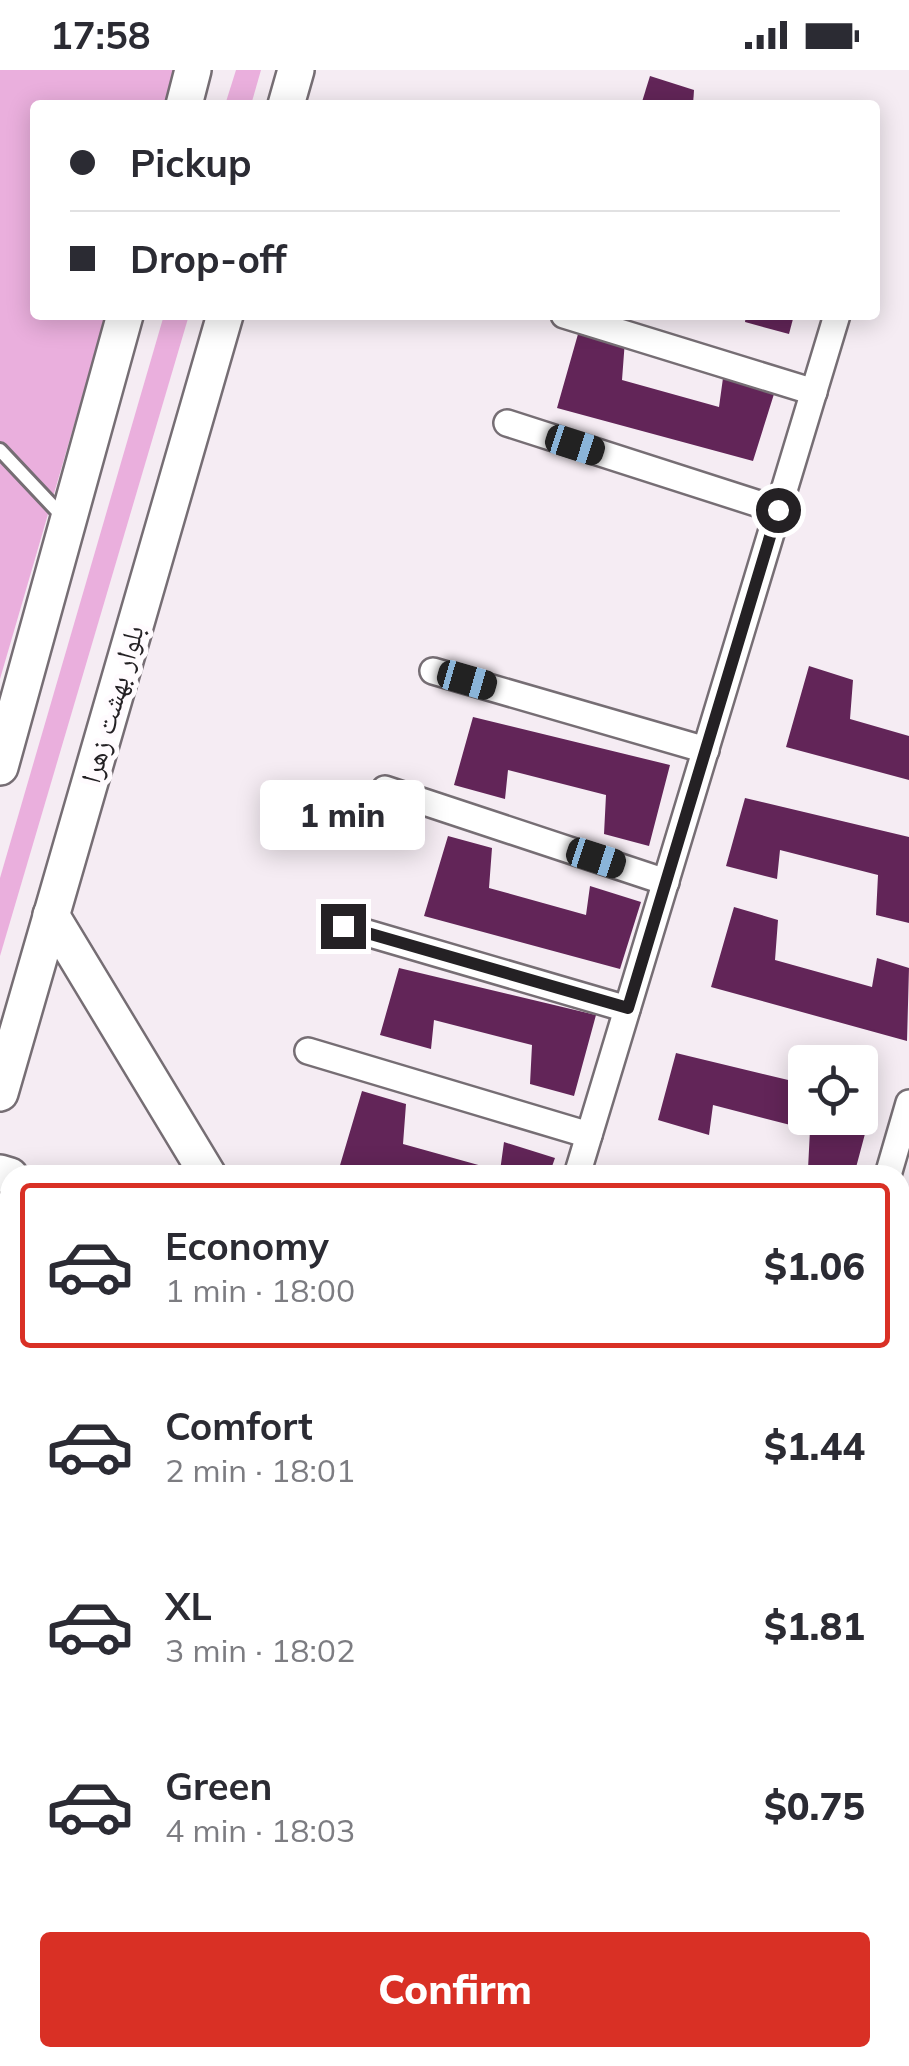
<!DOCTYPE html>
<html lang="en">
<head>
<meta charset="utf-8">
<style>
	:root { --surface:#fff; --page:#f2f2f3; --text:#2b2b33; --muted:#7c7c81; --line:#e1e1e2; --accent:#d93025 }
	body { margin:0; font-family:Mulish,"Noto Naskh Arabic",sans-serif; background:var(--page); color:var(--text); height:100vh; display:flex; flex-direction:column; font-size:38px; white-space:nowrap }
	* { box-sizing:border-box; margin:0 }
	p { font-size:32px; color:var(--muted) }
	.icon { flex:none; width:55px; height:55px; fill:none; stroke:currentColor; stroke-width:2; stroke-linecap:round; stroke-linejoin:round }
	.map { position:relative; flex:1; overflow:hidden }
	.sheet { position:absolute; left:0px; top:1095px; width:910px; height:902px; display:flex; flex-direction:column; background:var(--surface); border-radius:30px 30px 0 0; box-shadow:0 5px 25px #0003 }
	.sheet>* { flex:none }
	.hud { position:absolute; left:30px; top:30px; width:850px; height:220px; border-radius:10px; box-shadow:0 5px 25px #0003; display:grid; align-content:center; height:220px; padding:0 40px; background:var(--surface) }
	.buttons { position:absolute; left:788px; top:975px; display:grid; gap:20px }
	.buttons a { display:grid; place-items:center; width:90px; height:90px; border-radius:10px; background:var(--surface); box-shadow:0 5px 25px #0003; font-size:50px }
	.end { position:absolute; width:45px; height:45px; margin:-22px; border:12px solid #242124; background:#fff; box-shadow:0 0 0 5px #fff }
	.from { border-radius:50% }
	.bubble { position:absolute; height:70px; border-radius:10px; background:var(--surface); box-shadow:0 5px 25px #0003; font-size:32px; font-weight:800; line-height:70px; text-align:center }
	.car { position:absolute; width:30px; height:60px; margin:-30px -15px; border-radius:12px; box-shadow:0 0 8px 2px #0007; background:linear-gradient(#222 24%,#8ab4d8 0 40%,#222 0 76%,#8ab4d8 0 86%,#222 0) }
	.hud b { display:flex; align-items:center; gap:35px; height:95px; font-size:38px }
	.hud b+b { border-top:2px solid var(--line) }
	.hud i { width:25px; height:25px; background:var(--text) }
	ul { padding:18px 0 0; list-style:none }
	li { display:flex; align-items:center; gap:30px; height:165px; margin:0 20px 15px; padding:0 20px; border:5px solid transparent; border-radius:10px }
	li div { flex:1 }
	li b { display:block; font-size:38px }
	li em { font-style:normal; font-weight:800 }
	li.current { border-color:var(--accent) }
	li>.icon { width:90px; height:90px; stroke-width:1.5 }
	.action { display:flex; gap:20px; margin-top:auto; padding:20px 40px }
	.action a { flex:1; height:115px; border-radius:10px; background:var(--accent); color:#fff; font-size:40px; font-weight:800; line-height:115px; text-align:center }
	.status { display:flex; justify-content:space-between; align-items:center; height:70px; padding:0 50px; background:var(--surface); direction:ltr }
	.status svg { height:28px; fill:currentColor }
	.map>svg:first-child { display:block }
	.green { fill:#eaafdd }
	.building { fill:#622558 }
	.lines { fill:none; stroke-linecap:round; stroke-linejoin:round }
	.service-casing { stroke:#766e74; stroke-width:18 }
	.minor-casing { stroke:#766e74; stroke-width:30 }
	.secondary-casing { stroke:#766e74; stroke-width:40 }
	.service { stroke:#fff; stroke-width:12 }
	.minor { stroke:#fff; stroke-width:25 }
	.secondary { stroke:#fff; stroke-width:35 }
	.route { stroke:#242124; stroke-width:12 }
	.labels { text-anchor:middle; stroke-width:10; stroke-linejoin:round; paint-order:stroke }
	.street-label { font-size:28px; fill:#242124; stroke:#fffbfe }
</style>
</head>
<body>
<div class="status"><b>17:58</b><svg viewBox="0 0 49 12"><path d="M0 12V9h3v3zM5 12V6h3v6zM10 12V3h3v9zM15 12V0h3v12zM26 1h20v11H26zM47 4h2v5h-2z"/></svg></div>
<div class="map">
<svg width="909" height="1996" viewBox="0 0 909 1996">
	<rect width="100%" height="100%" fill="#f5ecf3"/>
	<g class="green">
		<polygon points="0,0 175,0 165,35 35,35 35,245 106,245 0,609"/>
		<polygon points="236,0 261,0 251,35 225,35"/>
		<polygon points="164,245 189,245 0,886 0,808"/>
	</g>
	<g class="building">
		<polygon points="650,6 694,20 693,35 641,35"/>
		<polygon points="746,245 794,245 789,264 745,252"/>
		<polygon points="580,257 625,270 622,310 719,337 723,308 774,324 753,391 557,338"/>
		<polygon points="809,596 853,610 850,649 909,666 909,710 786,677"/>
		<polygon points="473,647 670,695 649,776 604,764 606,725 508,700 505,729 454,715"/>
		<polygon points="745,728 909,767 909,853 876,845 878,805 780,780 777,809 726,796"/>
		<polygon points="448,766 492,778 489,818 586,845 590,816 641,832 620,899 424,846"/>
		<polygon points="734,837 778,850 775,890 872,917 877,888 909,898 907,971 711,917"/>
		<polygon points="399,898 596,945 574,1026 530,1014 532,975 434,950 431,979 380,965"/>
		<polygon points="676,983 805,1014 805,1048 860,1048 860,1027 874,1030 854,1105 808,1099 810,1060 713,1035 709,1065 658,1050"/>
		<polygon points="362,1021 406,1034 403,1074 500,1101 504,1072 555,1088 549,1105 338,1102"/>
	</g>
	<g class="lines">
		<defs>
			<polyline id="service" points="0,380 63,447"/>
			<g id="minor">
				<polyline points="564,245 814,322"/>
				<polyline points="507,353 778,440"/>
				<polyline points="433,601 706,680"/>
				<polyline points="385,719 666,812"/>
				<polyline points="343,856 627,939"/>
				<polyline points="308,981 589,1065"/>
				<polyline points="577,1105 837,245"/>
				<polyline points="888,1105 909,1033"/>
				<polyline points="900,1495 909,1470"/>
				<polyline points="0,1515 10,1518"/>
				<polyline points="900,1786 909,1789"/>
				<polyline points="0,1885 10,1887"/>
				<polyline points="370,1988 401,1996"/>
				<polyline points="100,1996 102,1988"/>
			</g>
			<g id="secondary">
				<polyline points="184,35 193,0"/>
				<polyline points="286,35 296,0"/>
				<polyline points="0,697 125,245"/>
				<polyline points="51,845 208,1105"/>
				<polyline points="0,1023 225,245"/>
				<polyline points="0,1103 10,1106"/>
				<polyline points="0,1246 10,1242"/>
				<polyline points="900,1380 909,1382"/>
			</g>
		</defs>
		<use href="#service" class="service-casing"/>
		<use href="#minor" class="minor-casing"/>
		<use href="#secondary" class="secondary-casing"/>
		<use href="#service" class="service"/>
		<use href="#minor" class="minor"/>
		<use href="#secondary" class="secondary"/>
	</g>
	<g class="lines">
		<polyline class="route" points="343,856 628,938 778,440"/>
	</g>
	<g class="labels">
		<g class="street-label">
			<text transform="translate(112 634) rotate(-74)" y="10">بلوار بهشت زهرا</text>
		</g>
	</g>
</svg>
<div class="buttons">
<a><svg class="icon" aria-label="locate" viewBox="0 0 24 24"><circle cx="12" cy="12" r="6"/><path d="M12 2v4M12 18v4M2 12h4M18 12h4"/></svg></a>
</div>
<i class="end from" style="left:778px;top:440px"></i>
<i class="end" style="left:343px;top:856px"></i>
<div class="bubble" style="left:260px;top:710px;width:165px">1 min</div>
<i class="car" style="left:575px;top:375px;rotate:108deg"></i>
<i class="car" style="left:467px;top:610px;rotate:106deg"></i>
<i class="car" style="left:596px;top:788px;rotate:108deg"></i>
<div class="hud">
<b><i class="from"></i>Pickup</b>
<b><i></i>Drop-off</b>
</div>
<section class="sheet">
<ul>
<li class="current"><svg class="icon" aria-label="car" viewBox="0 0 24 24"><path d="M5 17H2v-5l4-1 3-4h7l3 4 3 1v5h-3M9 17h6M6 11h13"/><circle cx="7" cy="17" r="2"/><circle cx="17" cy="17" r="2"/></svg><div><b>Economy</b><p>1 min · 18:00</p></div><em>$1.06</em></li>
<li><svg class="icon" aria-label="car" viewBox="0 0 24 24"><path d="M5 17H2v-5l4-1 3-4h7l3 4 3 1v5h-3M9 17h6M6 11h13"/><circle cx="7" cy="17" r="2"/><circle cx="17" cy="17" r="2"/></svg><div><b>Comfort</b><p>2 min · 18:01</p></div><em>$1.44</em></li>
<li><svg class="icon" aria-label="car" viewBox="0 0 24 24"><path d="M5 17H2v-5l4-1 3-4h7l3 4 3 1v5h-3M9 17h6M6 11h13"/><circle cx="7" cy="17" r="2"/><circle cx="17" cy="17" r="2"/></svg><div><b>XL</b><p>3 min · 18:02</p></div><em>$1.81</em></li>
<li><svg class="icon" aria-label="car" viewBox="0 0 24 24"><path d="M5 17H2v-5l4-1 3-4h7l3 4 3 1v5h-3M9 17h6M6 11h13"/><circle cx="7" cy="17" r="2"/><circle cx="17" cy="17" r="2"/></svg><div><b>Green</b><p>4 min · 18:03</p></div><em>$0.75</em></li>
</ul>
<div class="action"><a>Confirm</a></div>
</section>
</div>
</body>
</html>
